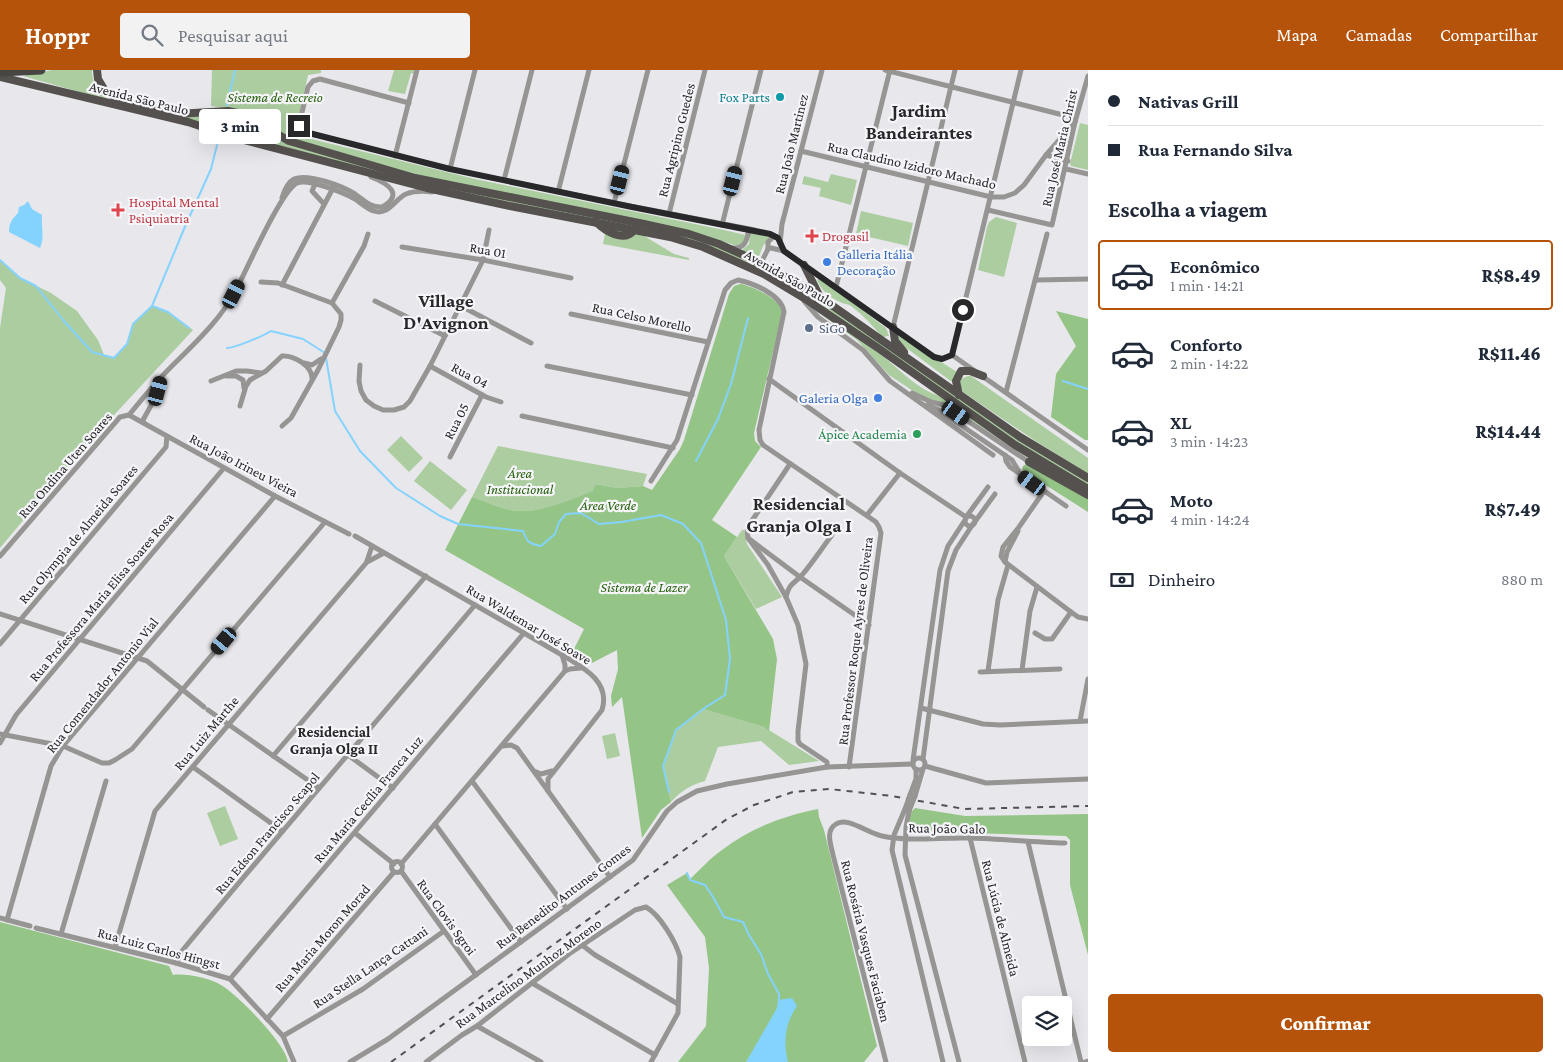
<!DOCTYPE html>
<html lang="pt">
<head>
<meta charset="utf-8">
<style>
	:root { --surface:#fff; --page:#f2f2f3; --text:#1f2937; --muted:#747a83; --line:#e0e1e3; --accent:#b45309 }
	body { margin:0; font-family:"Crimson Pro",serif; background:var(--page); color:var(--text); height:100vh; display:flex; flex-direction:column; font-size:19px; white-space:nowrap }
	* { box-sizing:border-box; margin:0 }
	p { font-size:16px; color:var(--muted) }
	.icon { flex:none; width:28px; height:28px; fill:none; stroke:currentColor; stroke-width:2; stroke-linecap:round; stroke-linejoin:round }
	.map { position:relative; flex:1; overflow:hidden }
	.details { display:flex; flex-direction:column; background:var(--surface); width:475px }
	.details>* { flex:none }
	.banner { display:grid; align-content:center; height:110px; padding:0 20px; background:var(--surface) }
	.buttons { position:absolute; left:1022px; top:926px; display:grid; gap:10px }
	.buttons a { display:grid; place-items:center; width:50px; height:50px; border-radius:5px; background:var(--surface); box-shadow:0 5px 20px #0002; font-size:25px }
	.end { position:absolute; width:22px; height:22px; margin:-11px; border:6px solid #28282a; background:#fff; box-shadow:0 0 0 2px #fff }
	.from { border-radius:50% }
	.bubble { position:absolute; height:35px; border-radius:5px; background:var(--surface); box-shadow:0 5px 20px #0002; font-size:16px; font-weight:800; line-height:35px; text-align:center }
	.car { position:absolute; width:15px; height:30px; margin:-15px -8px; border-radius:6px; box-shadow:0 0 4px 1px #0007; background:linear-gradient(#222 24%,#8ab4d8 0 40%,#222 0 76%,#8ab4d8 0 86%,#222 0) }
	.banner b { display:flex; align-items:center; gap:18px; height:48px; font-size:19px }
	.banner b+b { border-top:1px solid var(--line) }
	.banner i { width:12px; height:12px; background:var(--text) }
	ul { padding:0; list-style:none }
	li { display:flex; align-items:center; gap:15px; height:70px; margin:0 10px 8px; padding:0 10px; border:2px solid transparent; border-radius:5px }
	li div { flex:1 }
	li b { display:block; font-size:19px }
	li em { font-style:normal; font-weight:800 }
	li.selected { border-color:var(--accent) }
	li>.icon { width:45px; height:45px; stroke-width:1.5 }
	h2 { padding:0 20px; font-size:22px; line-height:60px }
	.pay { display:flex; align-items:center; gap:12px; height:55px; padding:0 20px; font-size:19px }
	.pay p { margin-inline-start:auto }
	.primary-button { display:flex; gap:10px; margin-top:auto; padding:10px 20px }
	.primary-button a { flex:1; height:58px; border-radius:5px; background:var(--accent); color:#fff; font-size:20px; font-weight:800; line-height:58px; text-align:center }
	header { display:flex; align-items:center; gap:30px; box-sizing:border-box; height:70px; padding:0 25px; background:var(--accent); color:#fff }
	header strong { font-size:24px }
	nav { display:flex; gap:28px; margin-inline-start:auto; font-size:18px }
	.search { width:350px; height:45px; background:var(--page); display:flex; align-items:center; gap:12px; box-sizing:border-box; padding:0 18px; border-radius:5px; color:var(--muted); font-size:19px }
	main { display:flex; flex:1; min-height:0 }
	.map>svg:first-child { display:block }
	.green { fill:#abcda0 }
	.forest { fill:#95c487 }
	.water { fill:#84d3fe }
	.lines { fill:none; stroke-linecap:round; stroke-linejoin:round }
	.stream { stroke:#84d3fe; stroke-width:2 }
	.minor { stroke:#969593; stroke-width:5 }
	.primary { stroke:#54514e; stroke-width:8 }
	.trunk { stroke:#484642; stroke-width:9 }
	.rail { stroke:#515154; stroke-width:2; stroke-dasharray:6 6; stroke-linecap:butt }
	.minor-bridge { stroke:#969593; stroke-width:5 }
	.route { stroke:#28282a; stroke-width:6 }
	.culture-dot { fill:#0f9aa8; stroke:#f5f5fa; stroke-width:2 }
	.health-dot { fill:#e0444e; stroke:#f5f5fa; stroke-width:2 }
	.shop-dot { fill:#3f7fe0; stroke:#f5f5fa; stroke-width:2 }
	.service-dot { fill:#5c6f8a; stroke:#f5f5fa; stroke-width:2 }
	.leisure-dot { fill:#2e9e5b; stroke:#f5f5fa; stroke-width:2 }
	.labels { text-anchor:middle; stroke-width:4.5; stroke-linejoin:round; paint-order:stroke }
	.park-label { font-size:14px; font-style:italic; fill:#256009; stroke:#f5f5fa }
	.culture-label { font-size:14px; fill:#0d838f; stroke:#f5f5fa; text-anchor:end }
	.street-label { font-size:14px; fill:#28282a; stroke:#f5f5fa }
	.health-label { font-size:14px; fill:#be3a42; stroke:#f5f5fa; text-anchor:start }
	.shop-label { font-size:14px; fill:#366cbe; stroke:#f5f5fa; text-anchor:start }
	.service-label { font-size:14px; fill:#4e5e75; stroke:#f5f5fa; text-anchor:start }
	.leisure-label { font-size:14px; fill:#27864d; stroke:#f5f5fa; text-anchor:end }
	.neighbourhood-label { font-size:15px; font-weight:bold; fill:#28282a; stroke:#f5f5fa }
	.district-label { font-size:19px; font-weight:bold; fill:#28282a; stroke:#f5f5fa }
</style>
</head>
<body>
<header>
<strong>Hoppr</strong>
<div class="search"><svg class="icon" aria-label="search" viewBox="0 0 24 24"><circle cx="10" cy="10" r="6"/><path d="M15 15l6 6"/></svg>Pesquisar aqui</div>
<nav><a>Mapa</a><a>Camadas</a><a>Compartilhar</a></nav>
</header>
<main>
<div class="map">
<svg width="1088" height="992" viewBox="0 0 1088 992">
	<rect width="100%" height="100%" fill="#e8e7ec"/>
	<g class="green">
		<path d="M52 0H92C92 11 96 20 105 27 117 34 174 47 189 47 202 47 215 45 228 44L223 51 225 63 23 6Z"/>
		<path d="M212 0H321V3L308 5 295 65 475 109 724 160 745 165C745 172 741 176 734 175L704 165 657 153 431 108 397 100 289 68 266 53 233 39 211 36Z"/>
		<polygon points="394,0 415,0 414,4 411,3 405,24 388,21"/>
		<polygon points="237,48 254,54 273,68 293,76 401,106 605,147 708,172 759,194 759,196 756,196 716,179 454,122 337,92 233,62 231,59 230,53"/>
		<polygon points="1080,53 1088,55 1088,100 1071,96 1070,94"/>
		<polygon points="831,104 857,110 851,135 819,126 821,118 802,114 804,106 828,112"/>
		<polygon points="861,141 913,153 908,176 856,164"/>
		<polygon points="996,147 1017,153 1004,207 978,200 987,157 989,152"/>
		<polygon points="606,158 641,164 674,184 689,188 689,190 603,174"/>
		<polygon points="752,163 770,167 763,176 759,186 756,187 741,181 749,174 750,164"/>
		<polygon points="0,190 20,208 51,223 77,241 98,270 104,285 114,288 127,274 133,254 152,236 168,242 193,260 88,373 0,478 0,258 6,218 0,210"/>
		<polygon points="766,200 808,222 1028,376 1088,412 1088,415 1015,372 806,224 767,202"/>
		<path d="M820 208 886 258 889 266 882 267C873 256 863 245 851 236 848 234 844 234 840 232 829 227 822 221 817 210Z"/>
		<path d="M817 239C838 254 860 269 881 285 901 300 916 319 942 327L1051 401 1025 386 945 333 929 330 919 325 889 305 857 270 816 241Z"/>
		<polygon points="897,264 957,302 952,312 901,274"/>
		<polygon points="968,306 971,306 1088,388 1088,404 1037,372 963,322 959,314 961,309"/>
		<polygon points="401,366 423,388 409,402 387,380"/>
		<path d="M498 376 647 404 643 416 618 418 595 414 594 421C572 429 544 442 521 441 504 441 488 432 472 427Z"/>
		<polygon points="430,391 467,420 451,440 414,411"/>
		<polygon points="742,460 744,460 747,474 782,527 756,539 724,486"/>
		<path d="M703 639 764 657 819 691 789 695 761 671 718 677 705 711C691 715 682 720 671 732L663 696 676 660Z"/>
		<polygon points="615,663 620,686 607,689 602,666"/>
		<polygon points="225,736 238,769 220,776 207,743"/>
	</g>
	<g class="forest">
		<path d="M740 214C749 215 773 226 779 235 780 236 781 241 782 243L754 363 755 371 761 377 712 450 737 467 724 486 773 569 777 589 769 661 764 657 703 639 676 660 663 696 671 732 661 740 642 768 622 627 612 637 611 626 618 599 617 580 592 593 574 579 584 559 445 480 472 427C488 432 504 441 521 441 543 442 572 429 593 421L595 414 618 418 643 416 652 420 680 379 684 370 729 224 734 216Z"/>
		<polygon points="1056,241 1088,249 1088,370 1085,370 1051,347 1056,304 1076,276"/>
		<polygon points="1026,394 1088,428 1088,442 1022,400 1023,396"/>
		<polygon points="915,738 965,746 1088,744 1088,885 1070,815 1070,770 1066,766 910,761 910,743"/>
		<path d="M818 739 819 747 824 760 877 976 864 992H678L706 956 709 898 705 867 667 815 687 803 690 809C700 800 710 788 722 780 751 758 783 746 818 739Z"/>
		<path d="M0 852 169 896 173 905C185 903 210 908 221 915 237 924 286 974 288 992H0Z"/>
	</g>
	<g class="water">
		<path d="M28 131 32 139 42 145C41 157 45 167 40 178L9 162C9 153 12 149 18 143L19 137 24 135Z"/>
		<path d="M792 928 797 936C785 953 783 972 788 992H746L777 938 778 930Z"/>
	</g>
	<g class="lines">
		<g class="stream">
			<polyline points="227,35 235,0"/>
			<polyline points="0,190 20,208 36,216 63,250 92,282 114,288 127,274 133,254 152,236 168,242 189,258"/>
			<polyline points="152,236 184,159 211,99 217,75"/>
			<path d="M227 278C235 278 263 266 271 261L303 269 325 283"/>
			<path d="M326 288 335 341 360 381 396 418 440 446 458 454 523 461C527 472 529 474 541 476L555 464 559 452 566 444 581 443 599 454 622 452 661 445 683 454 701 473 726 550 730 589 725 625 703 639 676 660 663 696 669 722"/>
			<polyline points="1063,311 1088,319"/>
			<polyline points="696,391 718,349 731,314 748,248"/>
			<polyline points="687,803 690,810 705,815 713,827 724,847 743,852 749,865 761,884 768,904 779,924 779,933"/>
		</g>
		<g class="minor">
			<polyline points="409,33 320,9 313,11 308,17 299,55 301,60 305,62 450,99 614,133 755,160"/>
			<polyline points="801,81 991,127 1004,127 1015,123 1024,115 1046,85 1075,52 1067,46 885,0"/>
			<polyline points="1046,85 1068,91"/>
			<polyline points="395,86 417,0"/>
			<polyline points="450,99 475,0"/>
			<polyline points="1066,99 1088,104"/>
			<polyline points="504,110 532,0"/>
			<polyline points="316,112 312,121 324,134"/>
			<polyline points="558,122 589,0"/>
			<path d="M282 128C284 121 287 113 294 109 308 103 342 116 355 124 364 130 370 138 382 137 405 124 387 113 371 107"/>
			<polyline points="614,133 648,0"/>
			<polyline points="988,140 1052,155 1075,52 1088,6"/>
			<polyline points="669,144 705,0"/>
			<polyline points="722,155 761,0"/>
			<path d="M748 164 750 161C759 160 771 163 779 168L780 173"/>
			<polyline points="780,174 782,154 822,0"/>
			<polyline points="402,177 483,190 571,208"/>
			<path d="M732 178C742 179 746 174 748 164"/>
			<polyline points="768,179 768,172 774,166"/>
			<polyline points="761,193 768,179 771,178 784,181 934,287 942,289 952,285"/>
			<polyline points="1036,210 1088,209"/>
			<polyline points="261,212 278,213 332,233 341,244 341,250 339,257 318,300 291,348 282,356"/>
			<polyline points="282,215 333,118"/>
			<polyline points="836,217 890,0"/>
			<polyline points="375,231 445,266"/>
			<polyline points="804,231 818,247 863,280 890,311 993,385"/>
			<polyline points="332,233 364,176 368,164"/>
			<polyline points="461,236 531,273"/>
			<polyline points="571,244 708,272"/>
			<polyline points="893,257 955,0"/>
			<polyline points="952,285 1021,0"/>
			<polyline points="952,285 1088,380"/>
			<polyline points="304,293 312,295 321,289"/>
			<polyline points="360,295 359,311 361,321 366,330 374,336 383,340 394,340 404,337 410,331 430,296 483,190 489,160"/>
			<polyline points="430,296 486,327 501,332"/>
			<polyline points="547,296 692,325"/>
			<polyline points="226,306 236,306 243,310 244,318"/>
			<polyline points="769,309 900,403 966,447 988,417"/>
			<polyline points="211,311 236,301 247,301 261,303"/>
			<polyline points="1006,322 1047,164"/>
			<polyline points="912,323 931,332 944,335 1029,392"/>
			<polyline points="927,335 937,339 1012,390 1021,405"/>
			<path d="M240 336 246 316 250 310 266 301 282 286C294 285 312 296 312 308"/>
			<path d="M129 345C142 329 155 313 169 299 194 274 221 250 237 218 247 199 281 121 297 113 308 108 344 123 355 129 361 133 367 139 374 141 388 146 395 129 406 124 414 121 424 121 432 122"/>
			<polyline points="129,345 275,426 349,464"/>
			<polyline points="522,346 673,378"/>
			<polyline points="144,353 143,350 154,330 161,309"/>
			<polyline points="1005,385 1006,391 1010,397 1066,436"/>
			<polyline points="450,387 482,325"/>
			<polyline points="790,394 749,455 747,461 748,468 800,507 869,555"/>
			<path d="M651 411 677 370 725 220 731 213 738 210C753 213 782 225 784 242L759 360 760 370 763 375 876 452 879 457 881 463 849 697"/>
			<polyline points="1044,421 1019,457 1003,477 1001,486 1005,492 1071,542 1078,547 1088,549"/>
			<polyline points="867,445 900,403"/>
			<circle cx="970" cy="451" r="5"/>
			<polyline points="974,453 995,424"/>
			<path d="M355 466 562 585C582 597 611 611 602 640L548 709V721"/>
			<polyline points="748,468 768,495 786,527 798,555 806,594 798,661 798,671 800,674 827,692 827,697"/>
			<polyline points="0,486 120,347 129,345"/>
			<polyline points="367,491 372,476"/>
			<polyline points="1005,492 1007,482 1018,461"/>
			<path d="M786 527C789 513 794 514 802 505 813 492 822 478 832 465"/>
			<polyline points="0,544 147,591 204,637"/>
			<polyline points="1035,563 1045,569 1052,569 1071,542"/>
			<polyline points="0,574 166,377 167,366"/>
			<polyline points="562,585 565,595 565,601"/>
			<polyline points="1022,600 1030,541 1037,517"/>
			<polyline points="988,601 998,530 1008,495"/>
			<polyline points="980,602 1060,599"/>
			<polyline points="921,638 983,654 1000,655 1088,651"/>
			<polyline points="208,640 319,718"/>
			<polyline points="1080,651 1088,609"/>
			<polyline points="0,664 63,676 102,693 109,693 115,690 132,679 325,452"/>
			<polyline points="0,673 16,645 224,398"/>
			<polyline points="502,676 511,675 517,678 610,807"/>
			<polyline points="348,685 393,718"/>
			<polyline points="273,686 426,506"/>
			<circle cx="919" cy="694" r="6"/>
			<polyline points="923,689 948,501 956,480 973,454"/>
			<polyline points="913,690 940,500 948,476 965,450"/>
			<polyline points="925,696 986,713 1088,709"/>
			<polyline points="193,697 282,761"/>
			<polyline points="534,701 541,704 552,701"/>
			<polyline points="472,711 567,839"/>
			<polyline points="910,725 916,709 916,699"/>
			<polyline points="915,726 923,699"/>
			<polyline points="905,739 894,765 892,780 943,992"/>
			<polyline points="909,741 906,757 905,785 959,992"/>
			<polyline points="435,754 521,872"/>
			<polyline points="355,763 394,794"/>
			<polyline points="970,768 1025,992"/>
			<polyline points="1028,772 1081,992"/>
			<circle cx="397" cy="797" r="5.5"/>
			<polyline points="401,794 565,601 570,599 581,598"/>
			<polyline points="401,801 476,905"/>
			<polyline points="0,848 30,856"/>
			<polyline points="7,850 51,696 63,676 275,426"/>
			<polyline points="36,858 176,893 230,909 283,966 294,992"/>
			<polyline points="61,864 106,711"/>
			<polyline points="582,875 595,885 678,934"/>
			<polyline points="115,877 155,741 367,492 384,483"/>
			<path d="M176 893 182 881C279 764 378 650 475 535"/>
			<polyline points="230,909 524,563"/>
			<polyline points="532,913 655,985"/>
			<polyline points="267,949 394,802"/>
			<polyline points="477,956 541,992"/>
			<polyline points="283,966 363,919 444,861"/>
			<polyline points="350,992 388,969 633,790 667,741 677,732 697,721 727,714 827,697 912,694"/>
			<path d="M426 992 462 965 477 956 569 884 635 840 646 837C660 845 676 872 680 887L678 943 651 992"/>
			<path d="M886 992 833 785C831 775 825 761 836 754 847 746 869 764 882 766 910 772 941 767 970 768 1001 769 1033 772 1065 773"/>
			<polyline points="1085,992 1088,991"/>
		</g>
		<g class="primary">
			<polyline points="97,0 98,9 104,19 114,27 126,31 176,44 228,41 237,43 260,54 289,71 415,108 644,154 689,164 719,174 761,193 820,227 1020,367 1088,408"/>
			<polyline points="0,7 188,52 236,68 427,118 510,136 634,160 670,167 703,177 764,204 804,228 878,278 1015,375 1088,419"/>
			<path d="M234 66C223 59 228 49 237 43"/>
			<path d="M596 152C605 161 624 173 634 160"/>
			<polyline points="804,195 820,227"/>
			<polyline points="893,257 895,271 904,282"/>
			<polyline points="959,325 956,311 961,301 970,301 983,306"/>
			<polyline points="1029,392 1088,425"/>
		</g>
		<polyline class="trunk" points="0,2 41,0"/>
		<polyline class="rail" points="391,992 727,749 754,735 793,722 829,719 892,726 964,739 1088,736"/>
		<g class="minor-bridge">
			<polyline points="905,739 910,725"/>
			<polyline points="909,741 915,726"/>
		</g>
	</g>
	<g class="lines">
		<polyline class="route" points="299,56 301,60 305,62 450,99 632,137 770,164 778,168 784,181 934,287 942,289 952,285 963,240"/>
	</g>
	<circle class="culture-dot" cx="780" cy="27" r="5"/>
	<g class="health-dot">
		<path d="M115.5 132.5h5v5h5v5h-5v5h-5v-5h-5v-5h5z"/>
		<path d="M809.5 158.5h5v5h5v5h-5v5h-5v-5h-5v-5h5z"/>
	</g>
	<g class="shop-dot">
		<circle cx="827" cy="192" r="5"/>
		<circle cx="878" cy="328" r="5"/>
	</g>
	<circle class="service-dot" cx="809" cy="258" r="5"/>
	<circle class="leisure-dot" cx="917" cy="364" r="5"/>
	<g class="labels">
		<g class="park-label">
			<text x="275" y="32">Sistema de Recreio</text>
			<text x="520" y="408">Área<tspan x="520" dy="16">Institucional</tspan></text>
			<text x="608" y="440">Área Verde</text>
			<text x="644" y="522">Sistema de Lazer</text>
		</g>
		<g class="culture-label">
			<text x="770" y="32">Fox Parts</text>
		</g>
		<g class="street-label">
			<text transform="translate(139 28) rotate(14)" y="5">Avenida São Paulo</text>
			<text transform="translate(676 70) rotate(-76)" y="5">Rua Agripino Guedes</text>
			<text transform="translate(791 74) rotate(-76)" y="5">Rua João Martinez</text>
			<text transform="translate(1059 78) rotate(-77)" y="5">Rua José Maria Christ</text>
			<text transform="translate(912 95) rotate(13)" y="5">Rua Claudino Izidoro Machado</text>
			<text transform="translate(488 180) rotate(10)" y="5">Rua 01</text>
			<text transform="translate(790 208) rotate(30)" y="5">Avenida São Paulo</text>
			<text transform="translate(642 247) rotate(12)" y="5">Rua Celso Morello</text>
			<text transform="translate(470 305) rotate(28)" y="5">Rua 04</text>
			<text transform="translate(456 351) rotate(-63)" y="5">Rua 05</text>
			<text transform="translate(65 395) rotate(-49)" y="5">Rua Ondina Uten Soares</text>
			<text transform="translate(244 395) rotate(28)" y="5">Rua João Irineu Vieira</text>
			<text transform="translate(78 464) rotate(-50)" y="5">Rua Olympia de Almeida Soares</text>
			<text transform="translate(101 527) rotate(-50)" y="5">Rua Professora Maria Elisa Soares Rosa</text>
			<text transform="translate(529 554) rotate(31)" y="5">Rua Waldemar José Soave</text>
			<text transform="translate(855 571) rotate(-83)" y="5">Rua Professor Roque Ayres de Oliveira</text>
			<text transform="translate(102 615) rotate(-51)" y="5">Rua Comendador Antonio Vial</text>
			<text transform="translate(206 663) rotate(-50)" y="5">Rua Luiz Marthe</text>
			<text transform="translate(368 729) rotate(-50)" y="5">Rua Maria Cecília Franca Luz</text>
			<text transform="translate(947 758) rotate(1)" y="5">Rua João Galo</text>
			<text transform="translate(267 763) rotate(-50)" y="5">Rua Edson Francisco Scapol</text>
			<text transform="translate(563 826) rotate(-37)" y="5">Rua Benedito Antunes Gomes</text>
			<text transform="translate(447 847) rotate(54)" y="5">Rua Clovis Sgroi</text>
			<text transform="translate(1001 848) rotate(76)" y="5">Rua Lúcia de Almeida</text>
			<text transform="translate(322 868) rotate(-49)" y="5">Rua Maria Moron Morad</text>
			<text transform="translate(866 871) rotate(76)" y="5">Rua Rosária Vasques Faciaben</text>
			<text transform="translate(159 878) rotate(15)" y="5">Rua Luiz Carlos Hingst</text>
			<text transform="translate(370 897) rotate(-34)" y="5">Rua Stella Lança Cattani</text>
			<text transform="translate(528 903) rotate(-36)" y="5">Rua Marcelino Munhoz Moreno</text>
		</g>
		<g class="health-label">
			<text x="129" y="137">Hospital Mental<tspan x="129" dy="16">Psiquiatria</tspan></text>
			<text x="822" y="171">Drogasil</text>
		</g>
		<g class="shop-label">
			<text x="837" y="189">Galleria Itália<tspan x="837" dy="16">Decoração</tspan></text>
			<text x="868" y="333" text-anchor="end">Galeria Olga</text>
		</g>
		<g class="service-label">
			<text x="819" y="263">SiGo</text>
		</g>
		<g class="leisure-label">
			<text x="907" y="369">Ápice Academia</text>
		</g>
		<g class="neighbourhood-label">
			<text x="334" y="667">Residencial<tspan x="334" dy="17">Granja Olga II</tspan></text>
		</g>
		<g class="district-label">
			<text x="919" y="47">Jardim<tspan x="919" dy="22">Bandeirantes</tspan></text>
			<text x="446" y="237">Village<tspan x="446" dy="22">D'Avignon</tspan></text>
			<text x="799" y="440">Residencial<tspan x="799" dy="22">Granja Olga I</tspan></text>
		</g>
	</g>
</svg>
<div class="buttons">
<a><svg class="icon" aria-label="layers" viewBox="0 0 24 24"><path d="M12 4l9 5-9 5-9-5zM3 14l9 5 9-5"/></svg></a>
</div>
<i class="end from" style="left:963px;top:240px"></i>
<i class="end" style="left:299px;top:56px"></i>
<div class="bubble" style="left:199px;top:39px;width:82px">3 min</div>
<i class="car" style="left:620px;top:110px;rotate:14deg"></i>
<i class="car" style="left:733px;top:111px;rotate:14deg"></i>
<i class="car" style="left:234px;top:224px;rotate:27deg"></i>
<i class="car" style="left:158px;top:321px;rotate:15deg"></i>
<i class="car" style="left:956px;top:343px;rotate:125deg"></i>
<i class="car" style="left:1032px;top:413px;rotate:306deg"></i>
<i class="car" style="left:224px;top:571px;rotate:220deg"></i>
</div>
<section class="details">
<div class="banner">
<b><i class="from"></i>Nativas Grill</b>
<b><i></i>Rua Fernando Silva</b>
</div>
<h2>Escolha a viagem</h2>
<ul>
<li class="selected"><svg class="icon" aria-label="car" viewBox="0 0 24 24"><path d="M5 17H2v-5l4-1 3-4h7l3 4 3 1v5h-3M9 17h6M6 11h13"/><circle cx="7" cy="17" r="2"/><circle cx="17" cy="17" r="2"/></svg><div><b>Econômico</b><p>1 min · 14:21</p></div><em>R$8.49</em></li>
<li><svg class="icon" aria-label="car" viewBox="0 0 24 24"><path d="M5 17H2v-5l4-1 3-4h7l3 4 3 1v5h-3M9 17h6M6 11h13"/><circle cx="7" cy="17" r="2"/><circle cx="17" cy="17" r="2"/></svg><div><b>Conforto</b><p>2 min · 14:22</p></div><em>R$11.46</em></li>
<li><svg class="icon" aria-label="car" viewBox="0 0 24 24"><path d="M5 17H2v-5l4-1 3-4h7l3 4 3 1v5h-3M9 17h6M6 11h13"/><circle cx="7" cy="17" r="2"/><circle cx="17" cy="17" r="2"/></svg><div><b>XL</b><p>3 min · 14:23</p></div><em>R$14.44</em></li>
<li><svg class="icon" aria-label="car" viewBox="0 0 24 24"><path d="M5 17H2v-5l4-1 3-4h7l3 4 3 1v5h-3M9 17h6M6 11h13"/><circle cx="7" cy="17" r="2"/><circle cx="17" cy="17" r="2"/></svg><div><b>Moto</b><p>4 min · 14:24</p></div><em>R$7.49</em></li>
</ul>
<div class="pay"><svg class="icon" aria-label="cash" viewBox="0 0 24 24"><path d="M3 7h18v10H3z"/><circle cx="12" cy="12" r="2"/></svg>Dinheiro<p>880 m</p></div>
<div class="primary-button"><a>Confirmar</a></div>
</section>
</main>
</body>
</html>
